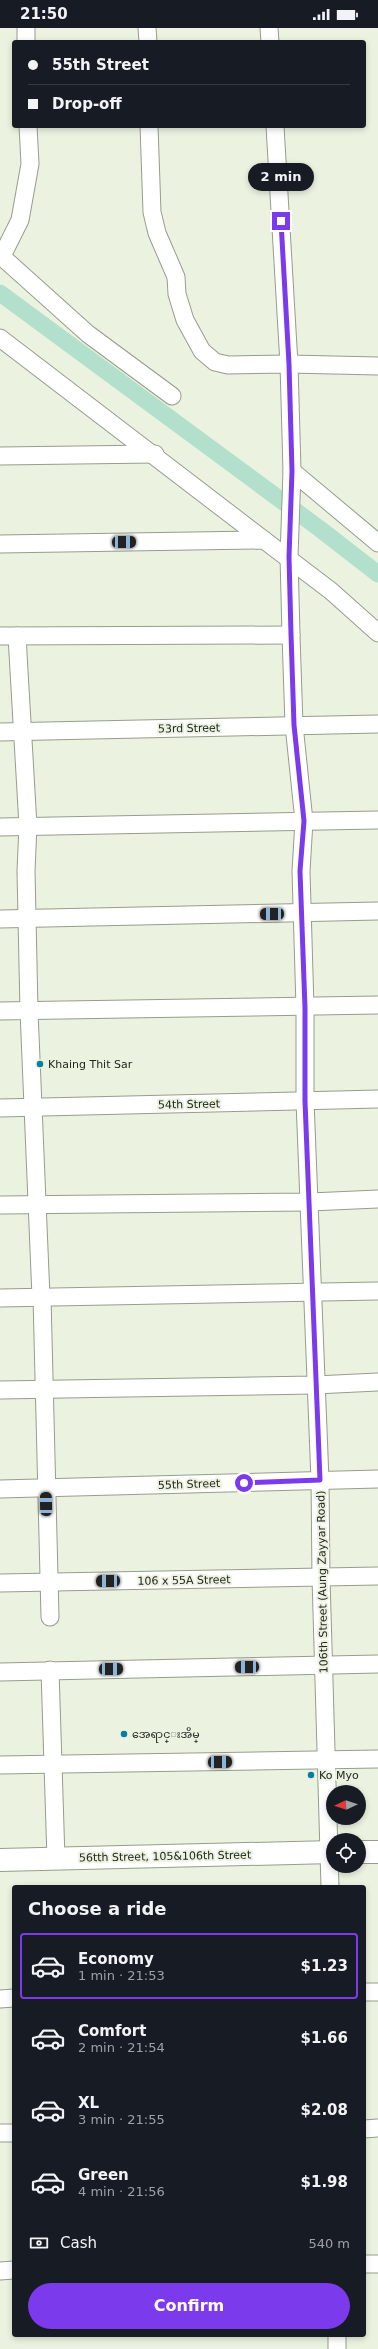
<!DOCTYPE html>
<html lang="en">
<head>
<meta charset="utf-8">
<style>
	:root { --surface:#171b24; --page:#242831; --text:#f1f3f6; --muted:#9ea1a6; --line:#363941; --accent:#7c3aed }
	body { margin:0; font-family:"DejaVu Sans","Noto Sans Myanmar",sans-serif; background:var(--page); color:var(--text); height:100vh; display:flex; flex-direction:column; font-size:15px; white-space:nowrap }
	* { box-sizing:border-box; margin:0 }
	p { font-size:13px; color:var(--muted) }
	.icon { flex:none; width:22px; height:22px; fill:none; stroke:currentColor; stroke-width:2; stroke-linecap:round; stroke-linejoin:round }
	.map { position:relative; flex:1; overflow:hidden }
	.panel { position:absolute; left:12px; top:1857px; width:354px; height:452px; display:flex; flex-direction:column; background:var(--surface); border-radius:4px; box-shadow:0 2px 6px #0003 }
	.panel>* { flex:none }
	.hud { position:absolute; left:12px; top:12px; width:354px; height:88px; border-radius:4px; box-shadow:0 2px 6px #0003; display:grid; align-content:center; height:88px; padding:0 16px; background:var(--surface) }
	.needle { width:26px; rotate:266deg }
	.buttons { position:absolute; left:326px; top:1757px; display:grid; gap:8px }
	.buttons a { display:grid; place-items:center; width:40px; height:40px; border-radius:50%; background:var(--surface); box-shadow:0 2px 6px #0003; font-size:20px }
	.end { position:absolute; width:18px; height:18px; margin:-9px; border:5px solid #7c3aed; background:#fff; box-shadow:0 0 0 2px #fff }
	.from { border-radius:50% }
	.bubble { position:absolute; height:28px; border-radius:14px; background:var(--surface); box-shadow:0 2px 6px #0003; font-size:13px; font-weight:600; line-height:28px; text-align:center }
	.car { position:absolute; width:12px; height:24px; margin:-12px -6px; border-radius:5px; box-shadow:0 0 3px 1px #0007; background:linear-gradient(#222 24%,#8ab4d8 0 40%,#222 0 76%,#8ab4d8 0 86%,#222 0) }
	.hud b { display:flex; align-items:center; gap:14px; height:38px; font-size:15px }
	.hud b+b { border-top:1px solid var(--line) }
	.hud i { width:10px; height:10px; background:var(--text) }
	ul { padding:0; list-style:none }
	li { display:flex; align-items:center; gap:12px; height:66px; margin:0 8px 6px; padding:0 8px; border:2px solid transparent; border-radius:4px }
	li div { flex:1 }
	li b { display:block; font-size:15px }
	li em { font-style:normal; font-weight:600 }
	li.on { border-color:var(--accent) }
	li>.icon { width:36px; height:36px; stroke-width:1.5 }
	h2 { padding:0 16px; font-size:18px; line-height:48px }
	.pay { display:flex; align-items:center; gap:10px; height:44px; padding:0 16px; font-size:15px }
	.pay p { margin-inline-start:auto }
	.cta { display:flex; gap:8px; margin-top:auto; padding:8px 16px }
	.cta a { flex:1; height:46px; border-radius:24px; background:var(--accent); color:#fff; font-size:16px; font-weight:600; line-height:46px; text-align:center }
	.status { display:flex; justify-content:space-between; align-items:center; height:28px; padding:0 20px; background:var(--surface); direction:ltr }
	.status svg { height:11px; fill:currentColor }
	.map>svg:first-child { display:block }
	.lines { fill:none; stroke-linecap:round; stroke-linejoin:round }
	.canal { stroke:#b2e0cc; stroke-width:17 }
	.street-casing { stroke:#959d8c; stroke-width:19 }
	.secondary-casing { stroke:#959d8c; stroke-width:24 }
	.street { stroke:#fff; stroke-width:17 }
	.secondary { stroke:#fff; stroke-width:22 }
	.route { stroke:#7c3aed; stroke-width:5 }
	.poi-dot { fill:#0080a4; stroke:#ebf3e0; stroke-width:1.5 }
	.labels { text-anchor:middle; stroke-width:4; stroke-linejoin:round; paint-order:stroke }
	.street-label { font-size:11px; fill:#23261f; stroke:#ebf3e0 }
	.poi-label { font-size:11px; fill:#23261f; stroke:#ebf3e0; text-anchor:start }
</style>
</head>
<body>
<div class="status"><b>21:50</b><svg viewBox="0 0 49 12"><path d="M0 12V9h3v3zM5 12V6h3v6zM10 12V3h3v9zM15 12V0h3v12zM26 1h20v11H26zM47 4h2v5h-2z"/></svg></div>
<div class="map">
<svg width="378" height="2321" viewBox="0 0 378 2321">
	<rect width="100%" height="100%" fill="#ebf3e0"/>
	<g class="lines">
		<polyline class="canal" points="0,265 320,501 378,546"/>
		<defs>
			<g id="street">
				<polyline points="26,0 26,14"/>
				<polyline points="147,0 148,14"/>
				<polyline points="269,0 270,14"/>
				<polyline points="149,98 152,184 157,205 176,249 177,266 185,292 202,323 215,334 228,337 289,336 378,338"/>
				<polyline points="275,98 289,336 292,443 289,529 291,607 294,697 304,793 301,843 305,980 305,1073 320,1452 321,1550 330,1859"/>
				<polyline points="0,227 88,306 172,368"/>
				<polyline points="2,228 20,192 30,136 28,98"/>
				<polyline points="0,310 264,512"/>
				<polyline points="0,428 155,426"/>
				<polyline points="292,443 378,515"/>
				<polyline points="0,516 264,512 331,563 378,605"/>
				<polyline points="0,608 291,607"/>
				<polyline points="17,608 28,798 26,843 29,983 41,1269"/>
				<polyline points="0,704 378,696"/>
				<polyline points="0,799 378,792"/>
				<polyline points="0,891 378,883"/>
				<polyline points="0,983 378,977"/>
				<polyline points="0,1080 378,1071"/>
				<polyline points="0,1177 310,1174 378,1171"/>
				<polyline points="42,1269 50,1589"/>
				<polyline points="0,1270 378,1263"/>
				<polyline points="0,1362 315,1357 378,1354"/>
				<polyline points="0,1461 378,1451"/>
				<polyline points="0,1555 378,1548"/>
				<polyline points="50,1642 56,1831"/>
				<polyline points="0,1644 378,1636"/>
				<polyline points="0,1737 378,1731"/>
				<polyline points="364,1964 378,1964"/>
				<polyline points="0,1971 14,1970"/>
				<polyline points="364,2101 378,2100"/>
				<polyline points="0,2105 14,2105"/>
				<polyline points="364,2236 378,2236"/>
				<polyline points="0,2243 14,2242"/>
				<polyline points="337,2307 337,2321"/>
			</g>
			<g id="secondary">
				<polyline points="359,1824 378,1824"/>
				<polyline points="0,1832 333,1824"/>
			</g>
		</defs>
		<use href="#street" class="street-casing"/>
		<use href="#secondary" class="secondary-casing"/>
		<use href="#street" class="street"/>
		<use href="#secondary" class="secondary"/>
	</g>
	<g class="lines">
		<polyline class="route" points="244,1455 320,1452 305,1073 305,980 300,843 304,793 294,697 291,606 289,529 292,443 289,336 281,193"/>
	</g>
	<g class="poi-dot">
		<circle cx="40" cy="1036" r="4"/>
		<circle cx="124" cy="1706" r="4"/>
		<circle cx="311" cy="1747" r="4"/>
	</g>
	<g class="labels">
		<g class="street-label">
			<text transform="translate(189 700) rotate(-1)" y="4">53rd Street</text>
			<text transform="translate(189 1076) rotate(-1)" y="4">54th Street</text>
			<text transform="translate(189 1456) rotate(-2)" y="4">55th Street</text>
			<text transform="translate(184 1552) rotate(-1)" y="4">106 x 55A Street</text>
			<text transform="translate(322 1554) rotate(-91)" y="4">106th Street (Aung Zayyar Road)</text>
			<text transform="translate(165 1828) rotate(-1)" y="4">56tth Street, 105&amp;106th Street</text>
		</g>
		<g class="poi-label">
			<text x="48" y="1040">Khaing Thit Sar</text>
			<text x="132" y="1710">အေရာင္းအိမ္</text>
			<text x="319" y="1751">Ko Myo</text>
		</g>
	</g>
</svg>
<div class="buttons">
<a><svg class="needle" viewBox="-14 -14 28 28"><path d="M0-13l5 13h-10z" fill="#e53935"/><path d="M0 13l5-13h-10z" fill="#9ea1a6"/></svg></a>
<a><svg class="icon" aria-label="locate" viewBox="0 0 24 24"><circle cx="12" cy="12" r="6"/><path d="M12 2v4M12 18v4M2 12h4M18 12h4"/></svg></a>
</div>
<i class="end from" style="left:244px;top:1455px"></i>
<i class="end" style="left:281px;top:193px"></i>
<div class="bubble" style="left:248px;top:135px;width:66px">2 min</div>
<i class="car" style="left:124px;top:514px;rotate:89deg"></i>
<i class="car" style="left:272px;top:886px;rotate:269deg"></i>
<i class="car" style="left:46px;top:1476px;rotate:359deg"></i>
<i class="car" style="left:108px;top:1553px;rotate:269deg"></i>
<i class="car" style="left:247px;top:1639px;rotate:269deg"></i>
<i class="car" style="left:111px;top:1641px;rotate:89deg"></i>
<i class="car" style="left:220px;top:1734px;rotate:89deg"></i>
<div class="hud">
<b><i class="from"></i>55th Street</b>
<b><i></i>Drop-off</b>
</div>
<section class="panel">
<h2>Choose a ride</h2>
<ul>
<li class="on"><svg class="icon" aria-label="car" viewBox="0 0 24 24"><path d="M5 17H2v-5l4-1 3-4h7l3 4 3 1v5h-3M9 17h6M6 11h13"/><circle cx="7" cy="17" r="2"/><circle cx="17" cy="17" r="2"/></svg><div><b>Economy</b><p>1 min · 21:53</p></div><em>$1.23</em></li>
<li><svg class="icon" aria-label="car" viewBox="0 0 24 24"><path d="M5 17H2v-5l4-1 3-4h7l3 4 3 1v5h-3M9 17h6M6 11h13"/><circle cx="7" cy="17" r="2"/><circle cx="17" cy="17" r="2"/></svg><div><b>Comfort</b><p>2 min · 21:54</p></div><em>$1.66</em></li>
<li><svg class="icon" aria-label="car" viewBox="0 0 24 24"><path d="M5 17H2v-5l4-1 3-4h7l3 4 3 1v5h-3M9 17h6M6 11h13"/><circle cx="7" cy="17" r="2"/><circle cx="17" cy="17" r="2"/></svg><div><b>XL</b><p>3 min · 21:55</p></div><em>$2.08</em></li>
<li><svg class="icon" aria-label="car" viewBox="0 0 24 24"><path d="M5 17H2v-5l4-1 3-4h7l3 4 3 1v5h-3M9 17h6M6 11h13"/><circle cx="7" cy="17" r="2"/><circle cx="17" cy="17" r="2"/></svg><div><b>Green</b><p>4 min · 21:56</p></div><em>$1.98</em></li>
</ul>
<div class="pay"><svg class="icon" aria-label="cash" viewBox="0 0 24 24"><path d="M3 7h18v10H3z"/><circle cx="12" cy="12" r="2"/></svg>Cash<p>540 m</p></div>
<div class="cta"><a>Confirm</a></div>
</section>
</div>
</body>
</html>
